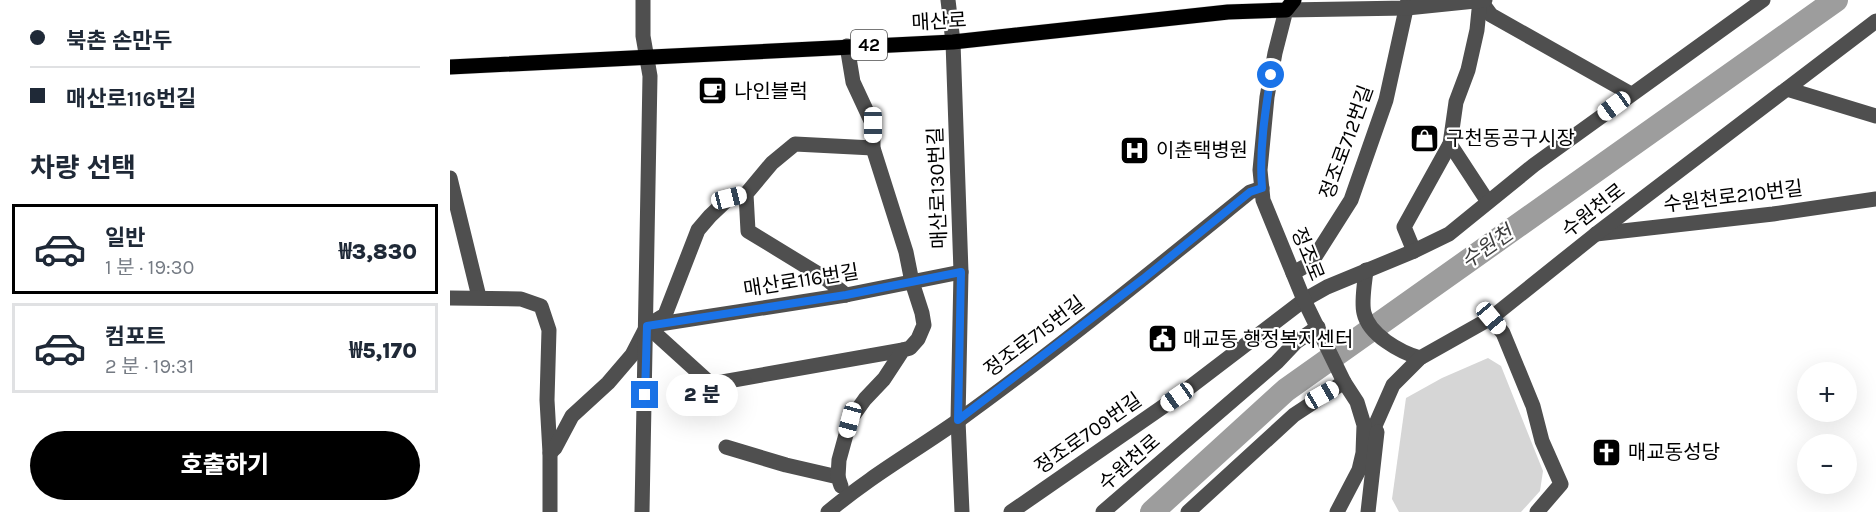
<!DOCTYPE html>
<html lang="ko">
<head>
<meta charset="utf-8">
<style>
	:root { --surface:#fff; --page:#f6f6f7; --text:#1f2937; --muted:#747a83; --line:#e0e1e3; --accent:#000 }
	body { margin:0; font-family:Karla,"Noto Sans KR",sans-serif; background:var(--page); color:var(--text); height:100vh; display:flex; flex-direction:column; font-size:22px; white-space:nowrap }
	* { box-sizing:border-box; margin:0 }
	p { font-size:20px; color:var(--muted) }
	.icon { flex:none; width:33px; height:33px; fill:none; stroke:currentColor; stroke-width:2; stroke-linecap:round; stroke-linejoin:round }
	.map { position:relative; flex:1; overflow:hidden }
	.side { display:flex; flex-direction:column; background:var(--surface); width:450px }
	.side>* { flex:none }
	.guide { display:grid; align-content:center; height:132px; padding:0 30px; background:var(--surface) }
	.fabs { position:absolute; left:1347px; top:362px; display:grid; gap:12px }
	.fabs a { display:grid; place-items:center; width:60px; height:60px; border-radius:50%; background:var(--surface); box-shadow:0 6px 24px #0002; font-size:30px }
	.end { position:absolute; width:27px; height:27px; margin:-14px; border:8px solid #1a73e8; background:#fff; box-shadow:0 0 0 3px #fff }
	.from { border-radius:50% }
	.bubble { position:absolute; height:42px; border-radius:21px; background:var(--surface); box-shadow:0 6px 24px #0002; font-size:20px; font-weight:800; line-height:42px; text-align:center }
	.car { position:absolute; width:18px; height:36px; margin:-18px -9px; border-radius:8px; box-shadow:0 0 4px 2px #0007; background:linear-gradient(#fff 24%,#345 0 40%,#fff 0 76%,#345 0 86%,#fff 0) }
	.guide b { display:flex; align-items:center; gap:21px; height:57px; font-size:22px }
	.guide b+b { border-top:2px solid var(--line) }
	.guide i { width:15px; height:15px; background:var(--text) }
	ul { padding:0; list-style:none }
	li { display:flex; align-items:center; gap:18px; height:90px; margin:0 12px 9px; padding:0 18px; border:3px solid var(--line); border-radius:0px }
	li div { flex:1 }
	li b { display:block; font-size:22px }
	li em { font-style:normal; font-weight:800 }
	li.active { border-color:var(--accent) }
	li>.icon { width:54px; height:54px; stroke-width:1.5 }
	h2 { padding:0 30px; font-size:27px; line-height:72px }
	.primary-button { display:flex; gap:12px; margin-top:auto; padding:12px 30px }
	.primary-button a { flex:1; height:69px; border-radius:36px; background:var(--accent); color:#fff; font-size:24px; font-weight:800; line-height:69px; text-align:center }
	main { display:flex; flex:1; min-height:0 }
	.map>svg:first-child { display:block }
	.green { fill:#d6d6d6 }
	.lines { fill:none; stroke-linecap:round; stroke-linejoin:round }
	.river { stroke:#9d9d9d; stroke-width:24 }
	.major-casing { stroke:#dbdbdb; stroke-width:16 }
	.minor { stroke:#4f4f4f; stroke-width:15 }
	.major { stroke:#000; stroke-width:15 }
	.route { stroke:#1a73e8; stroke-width:8 }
	.labels { text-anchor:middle; stroke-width:4.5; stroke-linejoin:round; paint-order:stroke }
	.shield { fill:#fff; stroke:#4c4c4c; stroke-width:1.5 }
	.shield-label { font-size:18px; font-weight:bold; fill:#000 }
	.street-label { font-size:20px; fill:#000; stroke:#fff }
	.poi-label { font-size:20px; fill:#000; stroke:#fff; text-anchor:start }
	.water-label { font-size:21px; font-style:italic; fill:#3e3e3e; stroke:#fff }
</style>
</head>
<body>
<main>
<section class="side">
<div class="guide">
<b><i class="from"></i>북촌 손만두</b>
<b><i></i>매산로116번길</b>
</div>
<h2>차량 선택</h2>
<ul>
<li class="active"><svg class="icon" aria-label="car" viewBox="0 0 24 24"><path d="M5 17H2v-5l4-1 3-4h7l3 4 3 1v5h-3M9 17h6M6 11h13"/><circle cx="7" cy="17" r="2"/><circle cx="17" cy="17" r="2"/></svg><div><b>일반</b><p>1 분 · 19:30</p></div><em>₩3,830</em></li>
<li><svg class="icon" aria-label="car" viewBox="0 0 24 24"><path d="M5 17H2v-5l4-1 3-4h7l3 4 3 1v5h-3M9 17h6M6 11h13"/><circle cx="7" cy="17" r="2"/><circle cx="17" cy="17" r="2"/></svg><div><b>컴포트</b><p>2 분 · 19:31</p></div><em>₩5,170</em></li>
</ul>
<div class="primary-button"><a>호출하기</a></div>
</section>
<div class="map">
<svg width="1426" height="512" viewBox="0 0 1426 512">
	<rect width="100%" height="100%" fill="#fff"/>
	<polygon class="green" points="1038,358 1051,366 1093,471 1090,491 1071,512 949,512 942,499 956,398 992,378"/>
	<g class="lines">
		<polyline class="river" points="702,512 836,390 1386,0"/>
		<defs>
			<polyline id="major" points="0,67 503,42 778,12 836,10 844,0"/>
		</defs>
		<use href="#major" class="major-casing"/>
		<g class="minor">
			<polyline points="498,0 503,42 511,272 508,420 512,512"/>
			<polyline points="1030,0 1041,15 1181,94"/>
			<polyline points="1337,89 1426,116"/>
			<polyline points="1000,144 1038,202"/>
			<polyline points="0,178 29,297"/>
			<polyline points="1146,234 1323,214 1426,199"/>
			<polyline points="964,251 954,227 1000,144 1006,102 1018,70 1027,30 1030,0"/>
			<path d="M916 270C915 281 911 302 914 313 919 335 950 352 970 358"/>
			<polyline points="843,273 861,263 901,200 936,100 958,0"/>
			<polyline points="396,295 375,278 298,231 296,194 322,163 345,144 423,148"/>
			<polyline points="0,298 71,299 91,306 99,330 97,400 100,453 100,512"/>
			<polyline points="1041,318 1053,333 1083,406 1092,441 1111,484 1087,512"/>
			<polyline points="203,325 396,295 511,272"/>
			<polyline points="197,326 261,384 453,350"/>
			<polyline points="917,444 943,385 970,358 1041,318 1146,234 1426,21"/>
			<polyline points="276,447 336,465 388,477 391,486"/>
			<polyline points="100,453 105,448 122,416 158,383 182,355 197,326 215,315 248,230 260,216 279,198 296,194"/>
			<polyline points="388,477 389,460 400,420 415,399 434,379 453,350 460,348 468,339 474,325 472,313 462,282 456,252 423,148 423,125 403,82 397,46"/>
			<polyline points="192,512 200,76 193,36 193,0"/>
			<path d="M378 512C419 477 465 451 509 420 609 348 705 269 800 192L812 188"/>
			<polyline points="561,512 727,397 854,300 877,287 964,251 999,234 1084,165 1313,0"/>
			<polyline points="653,512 827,362 846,342 868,327"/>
			<polyline points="738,512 844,415 894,382"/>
			<polyline points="887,512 909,470 913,453 914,425 907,402 894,382 854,300 813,200 810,170 817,97 825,53 836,10 957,8 1035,0"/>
			<polyline points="918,512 927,432"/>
		</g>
		<use href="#major" class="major"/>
	</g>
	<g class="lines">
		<path class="route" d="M195 395 197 326 396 295 511 272 508 420 693 279 800 192 812 188C809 151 815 112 821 75"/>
	</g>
	<defs>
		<symbol id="cafe-square" viewBox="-11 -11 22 22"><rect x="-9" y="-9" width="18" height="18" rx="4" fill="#000" stroke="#fff"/><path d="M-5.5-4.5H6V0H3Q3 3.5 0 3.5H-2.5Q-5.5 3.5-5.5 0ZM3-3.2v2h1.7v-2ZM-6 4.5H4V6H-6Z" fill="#fff"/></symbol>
		<symbol id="shop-square" viewBox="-11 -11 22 22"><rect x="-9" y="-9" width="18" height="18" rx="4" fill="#000" stroke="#fff"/><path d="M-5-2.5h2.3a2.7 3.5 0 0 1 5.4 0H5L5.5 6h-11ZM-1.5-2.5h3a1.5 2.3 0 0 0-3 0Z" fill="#fff"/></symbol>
		<symbol id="hospital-square" viewBox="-11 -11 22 22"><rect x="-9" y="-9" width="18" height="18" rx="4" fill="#000" stroke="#fff"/><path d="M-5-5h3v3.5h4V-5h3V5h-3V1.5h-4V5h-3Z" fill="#fff"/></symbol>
		<symbol id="civic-square" viewBox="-11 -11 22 22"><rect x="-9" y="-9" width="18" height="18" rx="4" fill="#000" stroke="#fff"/><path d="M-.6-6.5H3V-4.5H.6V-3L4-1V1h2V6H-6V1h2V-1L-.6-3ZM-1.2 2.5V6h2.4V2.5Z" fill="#fff"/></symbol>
		<symbol id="church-square" viewBox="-11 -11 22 22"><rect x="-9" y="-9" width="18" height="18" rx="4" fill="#000" stroke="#fff"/><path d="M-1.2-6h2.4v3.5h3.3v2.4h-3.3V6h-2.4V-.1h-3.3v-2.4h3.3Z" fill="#fff"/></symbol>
	</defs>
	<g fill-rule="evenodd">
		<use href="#cafe-square" x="246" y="74" width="33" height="33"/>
		<use href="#shop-square" x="958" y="122" width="33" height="33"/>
		<use href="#hospital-square" x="668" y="134" width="33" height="33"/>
		<use href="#civic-square" x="696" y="322" width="33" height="33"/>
		<use href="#church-square" x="1140" y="436" width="33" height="33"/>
	</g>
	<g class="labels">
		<rect class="shield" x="401" y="30" width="36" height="30" rx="4.5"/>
		<g class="shield-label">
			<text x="419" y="51">42</text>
		</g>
		<g class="street-label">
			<text transform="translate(489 21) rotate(-3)" y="7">매산로</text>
			<text transform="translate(896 142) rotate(-70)" y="7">정조로712번길</text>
			<text transform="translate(487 188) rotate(-92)" y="7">매산로130번길</text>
			<text transform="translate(1283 196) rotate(-7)" y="7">수원천로210번길</text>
			<text transform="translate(1143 210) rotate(-38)" y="7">수원천로</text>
			<text transform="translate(858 254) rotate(68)" y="7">정조로</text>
			<text transform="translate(351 280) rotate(-9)" y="7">매산로116번길</text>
			<text transform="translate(584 336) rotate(-37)" y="7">정조로715번길</text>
			<text transform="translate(638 433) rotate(-35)" y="7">정조로709번길</text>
			<text transform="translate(679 462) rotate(-41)" y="7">수원천로</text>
		</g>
		<g class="poi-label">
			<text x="284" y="98">나인블럭</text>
			<text x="996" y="145">구천동공구시장</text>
			<text x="706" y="157">이춘택병원</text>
			<text x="733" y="346">매교동 행정복지센터</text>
			<text x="1178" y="459">매교동성당</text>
		</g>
		<g class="water-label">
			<text transform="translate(1037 247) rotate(-35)" y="7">수원천</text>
		</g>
	</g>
</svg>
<div class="fabs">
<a>+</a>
<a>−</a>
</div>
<i class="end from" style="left:821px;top:75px"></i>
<i class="end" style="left:195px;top:395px"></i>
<div class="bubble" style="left:216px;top:374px;width:72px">2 분</div>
<i class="car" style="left:1164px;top:106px;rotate:234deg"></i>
<i class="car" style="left:423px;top:125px;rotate:180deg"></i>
<i class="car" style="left:279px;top:198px;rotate:76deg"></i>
<i class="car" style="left:1041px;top:318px;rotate:140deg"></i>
<i class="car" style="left:872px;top:395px;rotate:60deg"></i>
<i class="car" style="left:727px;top:397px;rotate:235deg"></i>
<i class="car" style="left:400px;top:420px;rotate:195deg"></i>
</div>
</main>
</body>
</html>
